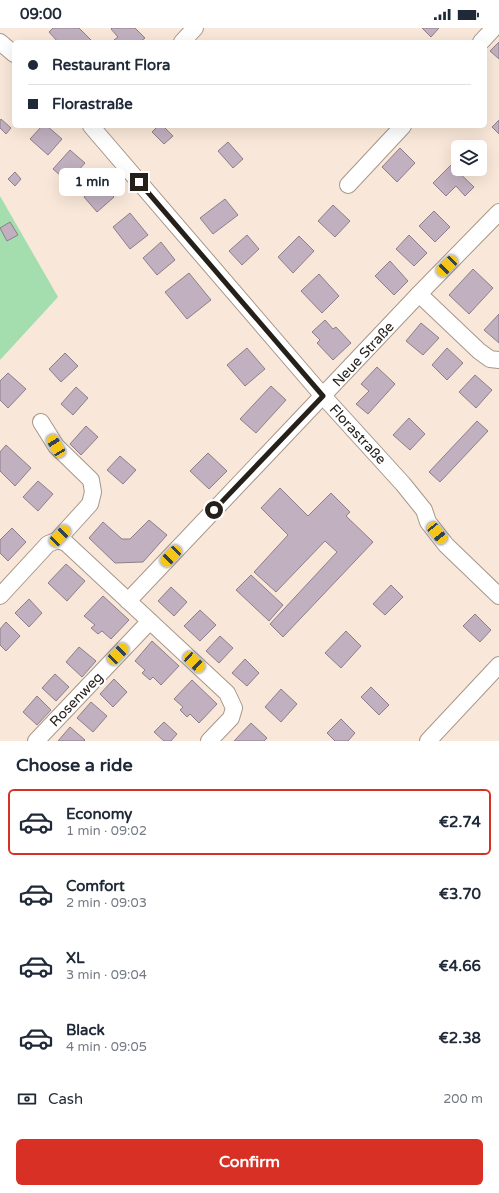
<!DOCTYPE html>
<html lang="en">
<head>
<meta charset="utf-8">
<style>
	:root { --surface:#fff; --page:#f2f2f3; --text:#1f2937; --muted:#747a83; --line:#e0e1e3; --accent:#d93025 }
	body { margin:0; font-family:"Varela Round",sans-serif; background:var(--page); color:var(--text); height:100vh; display:flex; flex-direction:column; font-size:15px; white-space:nowrap }
	* { box-sizing:border-box; margin:0 }
	p { font-size:13px; color:var(--muted) }
	.icon { flex:none; width:22px; height:22px; fill:none; stroke:currentColor; stroke-width:2; stroke-linecap:round; stroke-linejoin:round }
	.map { position:relative; height:713px; overflow:hidden }
	.sheet { display:flex; flex-direction:column; background:var(--surface); flex:1 }
	.sheet>* { flex:none }
	.hud { position:absolute; left:12px; top:12px; width:475px; height:88px; border-radius:6px; box-shadow:0 4px 16px #0002; display:grid; align-content:center; height:88px; padding:0 16px; background:var(--surface) }
	.tools { position:absolute; left:451px; top:112px; display:grid; gap:8px }
	.tools a { display:grid; place-items:center; width:36px; height:36px; border-radius:6px; background:var(--surface); box-shadow:0 4px 16px #0002; font-size:20px }
	.end { position:absolute; width:18px; height:18px; margin:-9px; border:5px solid #26201b; background:#fff; box-shadow:0 0 0 2px #fff }
	.from { border-radius:50% }
	.bubble { position:absolute; height:28px; border-radius:6px; background:var(--surface); box-shadow:0 4px 16px #0002; font-size:13px; font-weight:700; line-height:28px; text-align:center }
	.car { position:absolute; width:12px; height:24px; margin:-12px -6px; border-radius:5px; box-shadow:0 0 3px 1px #0007; background:linear-gradient(#f5c518 24%,#345 0 40%,#f5c518 0 76%,#345 0 86%,#f5c518 0) }
	.hud b { display:flex; align-items:center; gap:14px; height:38px; font-size:15px }
	.hud b+b { border-top:1px solid var(--line) }
	.hud i { width:10px; height:10px; background:var(--text) }
	ul { padding:0; list-style:none }
	li { display:flex; align-items:center; gap:12px; height:66px; margin:0 8px 6px; padding:0 8px; border:2px solid transparent; border-radius:6px }
	li div { flex:1 }
	li b { display:block; font-size:15px }
	li em { font-style:normal; font-weight:700 }
	li.current { border-color:var(--accent) }
	li>.icon { width:36px; height:36px; stroke-width:1.5 }
	h2 { padding:0 16px; font-size:18px; line-height:48px }
	.pay { display:flex; align-items:center; gap:10px; height:44px; padding:0 16px; font-size:15px }
	.pay p { margin-inline-start:auto }
	.primary-button { display:flex; gap:8px; margin-top:auto; padding:8px 16px }
	.primary-button a { flex:1; height:46px; border-radius:6px; background:var(--accent); color:#fff; font-size:16px; font-weight:700; line-height:46px; text-align:center }
	.status { display:flex; justify-content:space-between; align-items:center; height:28px; padding:0 20px; background:var(--surface); direction:ltr }
	.status svg { height:11px; fill:currentColor }
	.map>svg:first-child { display:block }
	.green { fill:#a4ddae }
	.building { fill:#c1b0bf; stroke:#8e7e8c }
	.lines { fill:none; stroke-linecap:round; stroke-linejoin:round }
	.minor-casing { stroke:#a79789; stroke-width:18 }
	.minor { stroke:#fff; stroke-width:16 }
	.route { stroke:#26201b; stroke-width:5 }
	.labels { text-anchor:middle; stroke-width:4; stroke-linejoin:round; paint-order:stroke }
	.street-label { font-size:14px; fill:#26201b; stroke:#fff }
</style>
</head>
<body>
<div class="status"><b>09:00</b><svg viewBox="0 0 49 12"><path d="M0 12V9h3v3zM5 12V6h3v6zM10 12V3h3v9zM15 12V0h3v12zM26 1h20v11H26zM47 4h2v5h-2z"/></svg></div>
<div class="map">
<svg width="499" height="713" viewBox="0 0 499 713">
	<rect width="100%" height="100%" fill="#f9e8d9"/>
	<polygon class="green" points="0,168 58,269 0,332"/>
	<g class="building">
		<polygon points="53,0 79,0 93,14 58,14 49,4"/>
		<polygon points="112,0 135,0 145,10 140,14 116,14 114,12 118,9 111,1"/>
		<polygon points="422,0 439,0 431,9"/>
		<polygon points="499,14 499,31 490,23"/>
		<polygon points="1,91 11,100 6,106 0,100 0,93"/>
		<polygon points="499,92 499,106 492,99"/>
		<polygon points="42,98 47,98 62,111 48,127 30,111"/>
		<polygon points="158,98 163,98 173,108 164,116 152,104"/>
		<polygon points="228,114 243,131 233,140 218,123"/>
		<polygon points="400,120 415,135 397,154 382,139"/>
		<polygon points="70,122 85,135 68,154 53,141"/>
		<polygon points="451,137 474,159 465,168 456,158 446,168 433,155"/>
		<polygon points="15,144 21,151 15,158 8,151"/>
		<polygon points="100,155 103,159 108,155 114,162 110,165 114,169 97,184 84,169"/>
		<polygon points="225,171 238,187 213,206 200,190"/>
		<polygon points="333,177 350,193 335,209 318,193"/>
		<polygon points="434,183 450,199 435,214 419,198"/>
		<polygon points="130,185 148,207 130,221 113,199"/>
		<polygon points="10,194 18,207 7,213 0,200"/>
		<polygon points="247,207 259,221 242,237 229,223"/>
		<polygon points="409,207 427,225 414,238 396,221"/>
		<polygon points="299,208 314,223 293,245 278,229"/>
		<polygon points="161,214 175,232 157,247 143,230"/>
		<polygon points="390,233 408,253 394,267 375,248"/>
		<polygon points="473,241 493,260 469,286 449,267"/>
		<polygon points="189,245 211,272 187,291 165,264"/>
		<polygon points="319,246 339,268 322,285 301,263"/>
		<polygon points="499,286 499,315 484,302"/>
		<polygon points="325,292 333,301 336,299 351,315 333,332 317,315 320,312 312,304"/>
		<polygon points="421,295 439,310 423,327 406,313"/>
		<polygon points="247,320 265,341 245,358 227,337"/>
		<polygon points="447,320 463,335 447,352 432,337"/>
		<polygon points="65,325 78,338 61,354 49,341"/>
		<polygon points="377,339 395,356 368,386 356,376 369,363 361,356"/>
		<polygon points="8,345 26,361 8,380 0,372 0,353"/>
		<polygon points="475,347 492,362 476,380 459,364"/>
		<polygon points="271,358 286,372 256,405 240,391"/>
		<polygon points="76,359 88,370 73,387 61,376"/>
		<polygon points="409,390 425,406 410,422 393,407"/>
		<polygon points="477,393 488,403 440,454 429,444"/>
		<polygon points="86,398 98,409 81,427 70,416"/>
		<polygon points="6,417 31,440 15,458 0,443 0,424"/>
		<polygon points="208,425 227,443 209,461 190,443"/>
		<polygon points="120,428 136,442 123,456 107,442"/>
		<polygon points="38,453 53,466 38,483 23,469"/>
		<polygon points="280,460 308,488 331,465 350,484 346,488 373,514 283,609 270,596 337,524 325,513 276,564 254,544 288,507 261,480"/>
		<polygon points="149,492 167,507 143,534 115,535 89,510 103,494 122,511 130,511"/>
		<polygon points="12,500 26,514 8,533 0,525 0,512"/>
		<polygon points="66,536 85,553 67,573 48,555"/>
		<polygon points="251,547 283,577 269,593 236,562"/>
		<polygon points="391,557 403,569 385,587 373,576"/>
		<polygon points="171,559 187,574 174,588 158,573"/>
		<polygon points="103,568 129,592 111,611 102,603 98,606 91,600 95,597 84,588"/>
		<polygon points="29,571 42,585 29,599 15,585"/>
		<polygon points="200,582 216,597 200,613 184,598"/>
		<polygon points="475,586 491,602 480,614 463,598"/>
		<polygon points="6,594 20,608 6,623 0,617 0,601"/>
		<polygon points="346,603 361,618 341,640 325,625"/>
		<polygon points="220,608 233,620 219,635 206,623"/>
		<polygon points="152,613 179,638 161,657 153,649 150,652 142,645 145,642 135,633"/>
		<polygon points="79,619 96,633 82,649 66,634"/>
		<polygon points="245,631 259,645 247,658 232,645"/>
		<polygon points="55,646 69,659 56,673 42,660"/>
		<polygon points="114,651 127,664 113,679 100,666"/>
		<polygon points="192,652 217,676 199,695 190,686 187,689 180,682 183,679 174,671"/>
		<polygon points="371,659 389,677 379,687 361,669"/>
		<polygon points="281,661 297,676 281,694 265,679"/>
		<polygon points="37,668 51,682 37,697 23,684"/>
		<polygon points="91,674 107,688 93,704 77,690"/>
		<polygon points="341,691 355,705 348,713 335,713 327,705"/>
		<polygon points="164,694 177,706 171,713 164,713 154,704"/>
		<polygon points="251,695 267,710 264,713 234,713"/>
		<polygon points="70,699 85,712 84,713 58,713"/>
	</g>
	<g class="lines">
		<defs>
			<g id="minor">
				<polyline points="0,14 14,26"/>
				<polyline points="182,14 195,0"/>
				<polyline points="481,14 494,0"/>
				<polyline points="91,98 323,368 403,456 424,482 428,494 446,517 499,568"/>
				<polyline points="348,157 403,98"/>
				<polyline points="419,266 479,323 490,331 499,332"/>
				<polyline points="41,394 56,418 91,452 93,464 90,476 60,509 58,512"/>
				<polyline points="0,568 48,516 58,512 66,515 227,665 234,680 231,690 209,713"/>
				<polyline points="128,573 419,266 499,184"/>
				<polyline points="36,713 149,594"/>
				<polyline points="428,713 499,637"/>
			</g>
		</defs>
		<use href="#minor" class="minor-casing"/>
		<use href="#minor" class="minor"/>
	</g>
	<g class="lines">
		<polyline class="route" points="139,154 323,368 214,482"/>
	</g>
	<g class="labels">
		<g class="street-label">
			<text transform="translate(363 326) rotate(-47)" y="5">Neue Straße</text>
			<text transform="translate(358 406) rotate(47)" y="5">Florastraße</text>
			<text transform="translate(76 671) rotate(-46)" y="5">Rosenweg</text>
		</g>
	</g>
</svg>
<div class="tools">
<a><svg class="icon" aria-label="layers" viewBox="0 0 24 24"><path d="M12 4l9 5-9 5-9-5zM3 14l9 5 9-5"/></svg></a>
</div>
<i class="end from" style="left:214px;top:482px"></i>
<i class="end" style="left:139px;top:154px"></i>
<div class="bubble" style="left:59px;top:140px;width:66px">1 min</div>
<i class="car" style="left:447px;top:238px;rotate:225deg"></i>
<i class="car" style="left:56px;top:418px;rotate:329deg"></i>
<i class="car" style="left:437px;top:505px;rotate:141deg"></i>
<i class="car" style="left:60px;top:508px;rotate:44deg"></i>
<i class="car" style="left:171px;top:528px;rotate:224deg"></i>
<i class="car" style="left:118px;top:626px;rotate:44deg"></i>
<i class="car" style="left:194px;top:634px;rotate:133deg"></i>
<div class="hud">
<b><i class="from"></i>Restaurant Flora</b>
<b><i></i>Florastraße</b>
</div>
</div>
<section class="sheet">
<h2>Choose a ride</h2>
<ul>
<li class="current"><svg class="icon" aria-label="car" viewBox="0 0 24 24"><path d="M5 17H2v-5l4-1 3-4h7l3 4 3 1v5h-3M9 17h6M6 11h13"/><circle cx="7" cy="17" r="2"/><circle cx="17" cy="17" r="2"/></svg><div><b>Economy</b><p>1 min · 09:02</p></div><em>€2.74</em></li>
<li><svg class="icon" aria-label="car" viewBox="0 0 24 24"><path d="M5 17H2v-5l4-1 3-4h7l3 4 3 1v5h-3M9 17h6M6 11h13"/><circle cx="7" cy="17" r="2"/><circle cx="17" cy="17" r="2"/></svg><div><b>Comfort</b><p>2 min · 09:03</p></div><em>€3.70</em></li>
<li><svg class="icon" aria-label="car" viewBox="0 0 24 24"><path d="M5 17H2v-5l4-1 3-4h7l3 4 3 1v5h-3M9 17h6M6 11h13"/><circle cx="7" cy="17" r="2"/><circle cx="17" cy="17" r="2"/></svg><div><b>XL</b><p>3 min · 09:04</p></div><em>€4.66</em></li>
<li><svg class="icon" aria-label="car" viewBox="0 0 24 24"><path d="M5 17H2v-5l4-1 3-4h7l3 4 3 1v5h-3M9 17h6M6 11h13"/><circle cx="7" cy="17" r="2"/><circle cx="17" cy="17" r="2"/></svg><div><b>Black</b><p>4 min · 09:05</p></div><em>€2.38</em></li>
</ul>
<div class="pay"><svg class="icon" aria-label="cash" viewBox="0 0 24 24"><path d="M3 7h18v10H3z"/><circle cx="12" cy="12" r="2"/></svg>Cash<p>200 m</p></div>
<div class="primary-button"><a>Confirm</a></div>
</section>
</body>
</html>
